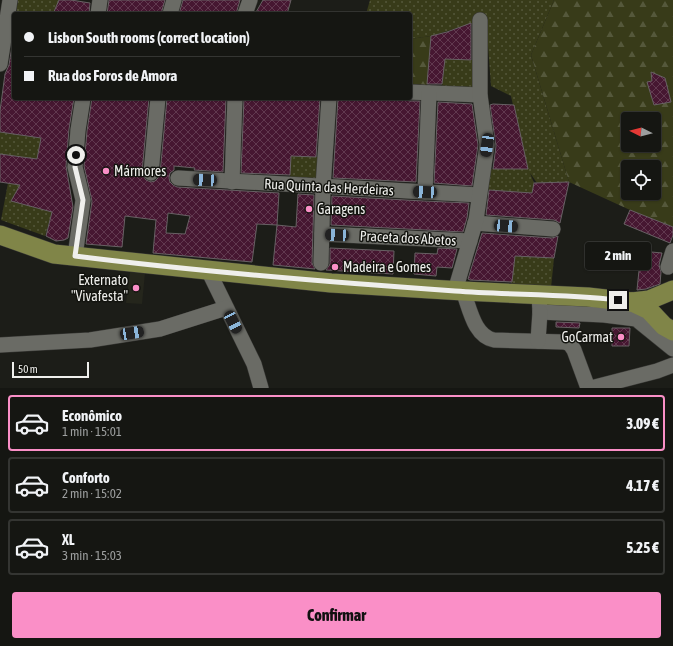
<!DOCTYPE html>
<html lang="pt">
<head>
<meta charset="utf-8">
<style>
	:root { --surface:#151612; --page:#222320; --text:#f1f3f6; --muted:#9d9f9f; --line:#343532; --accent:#fa8fc7 }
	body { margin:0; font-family:"Asap Condensed",sans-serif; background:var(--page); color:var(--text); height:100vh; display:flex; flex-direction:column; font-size:15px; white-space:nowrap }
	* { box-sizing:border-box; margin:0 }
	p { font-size:13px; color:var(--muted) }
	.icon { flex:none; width:22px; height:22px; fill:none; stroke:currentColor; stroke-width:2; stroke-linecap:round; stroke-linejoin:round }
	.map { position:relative; height:388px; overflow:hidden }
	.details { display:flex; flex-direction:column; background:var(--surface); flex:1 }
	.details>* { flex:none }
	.banner { position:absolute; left:12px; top:12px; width:400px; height:88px; border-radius:4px; box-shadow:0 1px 3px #0004,0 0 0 1px var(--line); display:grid; align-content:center; height:88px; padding:0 12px; background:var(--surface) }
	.needle { width:26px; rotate:276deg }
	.controls { position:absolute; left:621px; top:112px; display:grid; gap:8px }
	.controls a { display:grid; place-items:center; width:40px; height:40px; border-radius:4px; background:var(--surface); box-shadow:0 1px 3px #0004,0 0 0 1px var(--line); font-size:20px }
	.scale { position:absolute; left:12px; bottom:10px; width:77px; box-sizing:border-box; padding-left:4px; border:2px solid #efefec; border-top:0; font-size:11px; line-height:14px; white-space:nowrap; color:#efefec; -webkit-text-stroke:3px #13140f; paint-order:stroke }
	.end { position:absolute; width:18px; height:18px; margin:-9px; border:5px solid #efefec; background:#111; box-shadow:0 0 0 2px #111 }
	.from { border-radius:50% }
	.bubble { position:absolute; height:28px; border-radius:4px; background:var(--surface); box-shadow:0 1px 3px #0004,0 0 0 1px var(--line); font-size:13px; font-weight:800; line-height:28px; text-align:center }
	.car { position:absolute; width:12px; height:24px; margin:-12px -6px; border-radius:5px; box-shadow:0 0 3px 1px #0007; background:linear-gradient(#222 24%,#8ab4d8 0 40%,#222 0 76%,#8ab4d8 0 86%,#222 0) }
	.banner b { display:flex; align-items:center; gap:14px; height:38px; font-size:15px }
	.banner b+b { border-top:1px solid var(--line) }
	.banner i { width:10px; height:10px; background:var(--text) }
	ul { padding:7px 0 0; list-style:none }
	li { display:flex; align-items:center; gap:12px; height:56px; margin:0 8px 6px; padding:0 4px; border:2px solid var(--line); border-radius:4px }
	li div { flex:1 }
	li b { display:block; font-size:15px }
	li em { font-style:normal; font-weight:800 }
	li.selected { border-color:var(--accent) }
	li>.icon { width:36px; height:36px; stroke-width:1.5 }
	.primary-button { display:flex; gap:8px; margin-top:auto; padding:8px 12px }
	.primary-button a { flex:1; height:46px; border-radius:4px; background:var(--accent); color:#111; font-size:16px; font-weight:800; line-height:46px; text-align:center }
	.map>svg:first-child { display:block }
	.built { fill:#25261c }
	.green { fill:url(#green-dots) }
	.forest { fill:url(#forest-firs); fill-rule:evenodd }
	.building { fill:url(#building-cross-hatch); stroke:#686164; fill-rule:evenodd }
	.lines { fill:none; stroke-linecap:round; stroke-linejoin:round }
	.minor-casing { stroke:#3a3a37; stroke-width:16 }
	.major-casing { stroke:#3a3a37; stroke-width:20 }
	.minor { stroke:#6a6b65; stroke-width:15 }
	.major { stroke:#808548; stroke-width:19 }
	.route { stroke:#efefec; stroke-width:5 }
	.poi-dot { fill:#fa8fc7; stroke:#13140f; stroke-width:1.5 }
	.labels { text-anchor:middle; stroke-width:3; stroke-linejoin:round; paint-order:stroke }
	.poi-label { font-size:14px; fill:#efefec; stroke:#13140f; text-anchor:start }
	.street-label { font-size:14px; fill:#efefec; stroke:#13140f }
</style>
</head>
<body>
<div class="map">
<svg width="673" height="388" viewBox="0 0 673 388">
	<defs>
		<pattern id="green-dots" width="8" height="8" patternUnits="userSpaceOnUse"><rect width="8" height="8" fill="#383b19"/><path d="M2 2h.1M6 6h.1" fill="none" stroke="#55583b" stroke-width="1.8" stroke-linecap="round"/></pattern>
		<pattern id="forest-firs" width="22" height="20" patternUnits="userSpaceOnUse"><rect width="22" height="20" fill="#383b19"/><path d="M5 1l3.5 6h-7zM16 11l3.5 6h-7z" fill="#55583b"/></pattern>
		<pattern id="building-cross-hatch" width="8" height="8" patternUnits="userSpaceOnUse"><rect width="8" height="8" fill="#461731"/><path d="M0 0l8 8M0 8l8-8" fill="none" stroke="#61394f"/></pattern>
	</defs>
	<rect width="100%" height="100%" fill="#1c1d18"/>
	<polygon class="built" points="130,272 145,273 142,304 126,303"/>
	<g class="green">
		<polygon points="18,0 59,0 53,14 16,14"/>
		<polygon points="370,0 554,0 531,55 569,182 537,183 530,173 534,183 532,193 487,190 491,169 527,169 511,96 491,86 486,19 431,36 410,39 410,14 366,14"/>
		<polygon points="445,59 473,60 474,88 442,87"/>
		<polygon points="0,132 41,138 37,159 0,154"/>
		<polygon points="291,156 321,157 321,181 290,179"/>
		<polygon points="8,183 20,185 11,201 52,212 45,236 1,220"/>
		<polygon points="515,256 554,258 551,288 511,285"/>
	</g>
	<g class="forest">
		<path d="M554 0H673V227L630 210 569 182 531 55ZM628 119H654V145H628ZM628 167H654V193H628Z"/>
		<polygon points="431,36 427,85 410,84 410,39"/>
	</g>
	<g class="building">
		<polygon points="59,0 71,0 90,3 89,14 53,14"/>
		<polygon points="109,0 165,0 161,14 107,14"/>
		<polygon points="183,0 240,0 236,14 179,14"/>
		<polygon points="263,0 291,0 287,14 255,14"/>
		<polygon points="471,23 471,60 445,59 442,84 427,84 431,36 447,32"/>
		<polygon points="12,46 14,46 14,98 74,98 69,129 66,166 73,207 68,238 64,240 56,241 46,236 52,212 11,201 20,185 0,182 0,154 37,159 41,138 0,132 0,111 5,74 9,65"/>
		<polygon points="651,72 665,78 671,102 654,105 647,82 652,81"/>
		<path d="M92 98H149L142 172 143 176 146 180 151 182 155 181 158 178 160 174 167 98H226L223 172 194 170 195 168 174 166V170L170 173 169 178 170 182 173 185 177 187 279 193 277 225 257 224 252 262 153 253 156 220 125 216 122 247 86 244 92 201 84 166 87 131ZM168 213 190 216 185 234 166 233Z"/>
		<polygon points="244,98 320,98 316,157 291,156 290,175 241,173"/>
		<polygon points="338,98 404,98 409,101 420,101 416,182 333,178"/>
		<polygon points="438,102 472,104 478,145 472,186 434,183"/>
		<polygon points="493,104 514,105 528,169 493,169 496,146 490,105"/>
		<polygon points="569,182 560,223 554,220 486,215 489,190 532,193 534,183"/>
		<polygon points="298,194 314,195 312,263 315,269 273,265 277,225 296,227"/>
		<polygon points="332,196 424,201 469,203 467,218 463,232 331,225"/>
		<polygon points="630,210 673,227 673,235 670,243 624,224"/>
		<polygon points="482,233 552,238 558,236 554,258 515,256 512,282 470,280 468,279"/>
		<polygon points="330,248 394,251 393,274 326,270 330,264"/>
		<polygon points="438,248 457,249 452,268 437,267 436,276 414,274 415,253 437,254"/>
		<polygon points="641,251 662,253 659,265 661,272 660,284 646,289 637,290"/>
		<polygon points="556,322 580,323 579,328 556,327"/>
		<polygon points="612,328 630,328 629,346 612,346"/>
	</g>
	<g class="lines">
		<defs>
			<g id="minor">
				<polyline points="98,14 100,0"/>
				<polyline points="170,14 174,0"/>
				<polyline points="245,14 250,0"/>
				<polyline points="0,64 10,0"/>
				<polyline points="410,92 480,95"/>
				<polyline points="151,173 158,98"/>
				<polyline points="178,178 479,195"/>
				<polyline points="232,182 235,98"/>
				<polyline points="425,192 429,93"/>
				<polyline points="475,223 553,229"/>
				<polyline points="322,234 470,241"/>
				<polyline points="75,256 83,200 75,167 78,130 83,98"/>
				<polyline points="321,263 323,187 329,98"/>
				<polyline points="668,267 673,251"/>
				<polyline points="208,270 254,364 261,388"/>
				<polyline points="455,291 476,220 487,145 480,95 480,20"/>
				<path d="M463 291C470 309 474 336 494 340L564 342 570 344 574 350 588 388"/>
				<polyline points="539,295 540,312 604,315 636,319 673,349"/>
				<polyline points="538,341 540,312"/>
				<polyline points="0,345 90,340 160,329 226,308"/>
				<polyline points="591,388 657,371 673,365"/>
			</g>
			<g id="major">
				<polyline points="0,235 54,254 331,283 463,291 588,297 632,302 649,300 673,290"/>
				<polyline points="632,302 649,310 664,326 673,331"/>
			</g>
		</defs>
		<use href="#minor" class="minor-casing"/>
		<use href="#major" class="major-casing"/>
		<use href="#minor" class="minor"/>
		<use href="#major" class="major"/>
	</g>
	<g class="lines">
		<path class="route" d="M76 155 75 167 83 200 75 256C201 272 328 282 455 291 509 295 564 294 618 300"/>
	</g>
	<g class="poi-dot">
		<circle cx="106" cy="171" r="4"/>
		<circle cx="309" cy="209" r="4"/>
		<circle cx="335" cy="267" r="4"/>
		<circle cx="136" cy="288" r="4"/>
		<circle cx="621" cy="337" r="4"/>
	</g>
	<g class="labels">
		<g class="poi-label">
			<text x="114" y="176">Mármores</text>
			<text x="317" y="214">Garagens</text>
			<text x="343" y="272">Madeira e Gomes</text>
			<text x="128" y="285" text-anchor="end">Externato<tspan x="128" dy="16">"Vivafesta"</tspan></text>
			<text x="613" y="342" text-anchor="end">GoCarmat</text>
		</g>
		<g class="street-label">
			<text transform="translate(329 187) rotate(3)" y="5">Rua Quinta das Herdeiras</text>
			<text transform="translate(408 238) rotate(3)" y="5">Praceta dos Abetos</text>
		</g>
	</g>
</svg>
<div class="controls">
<a><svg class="needle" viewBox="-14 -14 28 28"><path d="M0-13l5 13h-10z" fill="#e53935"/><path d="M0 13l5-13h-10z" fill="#9d9f9f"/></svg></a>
<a><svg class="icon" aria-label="locate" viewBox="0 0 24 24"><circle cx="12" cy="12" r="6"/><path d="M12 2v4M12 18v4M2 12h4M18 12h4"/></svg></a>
</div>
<div class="scale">50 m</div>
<i class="end from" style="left:76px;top:155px"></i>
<i class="end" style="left:618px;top:300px"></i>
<div class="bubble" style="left:585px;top:242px;width:66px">2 min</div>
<i class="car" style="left:487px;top:145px;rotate:188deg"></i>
<i class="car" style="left:205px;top:180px;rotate:273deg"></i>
<i class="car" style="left:425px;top:192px;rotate:273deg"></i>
<i class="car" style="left:506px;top:226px;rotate:94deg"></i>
<i class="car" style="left:337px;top:235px;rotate:273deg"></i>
<i class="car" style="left:233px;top:322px;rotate:153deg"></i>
<i class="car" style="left:132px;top:333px;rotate:81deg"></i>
<div class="banner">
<b><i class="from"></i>Lisbon South rooms (correct location)</b>
<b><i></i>Rua dos Foros de Amora</b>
</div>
</div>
<section class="details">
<ul>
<li class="selected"><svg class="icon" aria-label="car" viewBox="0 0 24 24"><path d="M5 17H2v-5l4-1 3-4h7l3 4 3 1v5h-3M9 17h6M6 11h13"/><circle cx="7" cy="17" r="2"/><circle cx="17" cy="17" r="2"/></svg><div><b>Econômico</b><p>1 min · 15:01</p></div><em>3.09 €</em></li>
<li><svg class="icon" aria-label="car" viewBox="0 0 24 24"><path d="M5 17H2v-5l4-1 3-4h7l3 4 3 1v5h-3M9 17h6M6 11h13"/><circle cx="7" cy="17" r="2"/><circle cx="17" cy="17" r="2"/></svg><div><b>Conforto</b><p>2 min · 15:02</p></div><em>4.17 €</em></li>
<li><svg class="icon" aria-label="car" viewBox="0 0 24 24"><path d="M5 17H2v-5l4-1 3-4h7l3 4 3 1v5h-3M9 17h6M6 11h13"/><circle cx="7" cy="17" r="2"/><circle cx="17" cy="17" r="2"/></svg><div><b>XL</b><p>3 min · 15:03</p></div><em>5.25 €</em></li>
</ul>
<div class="primary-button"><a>Confirmar</a></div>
</section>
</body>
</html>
